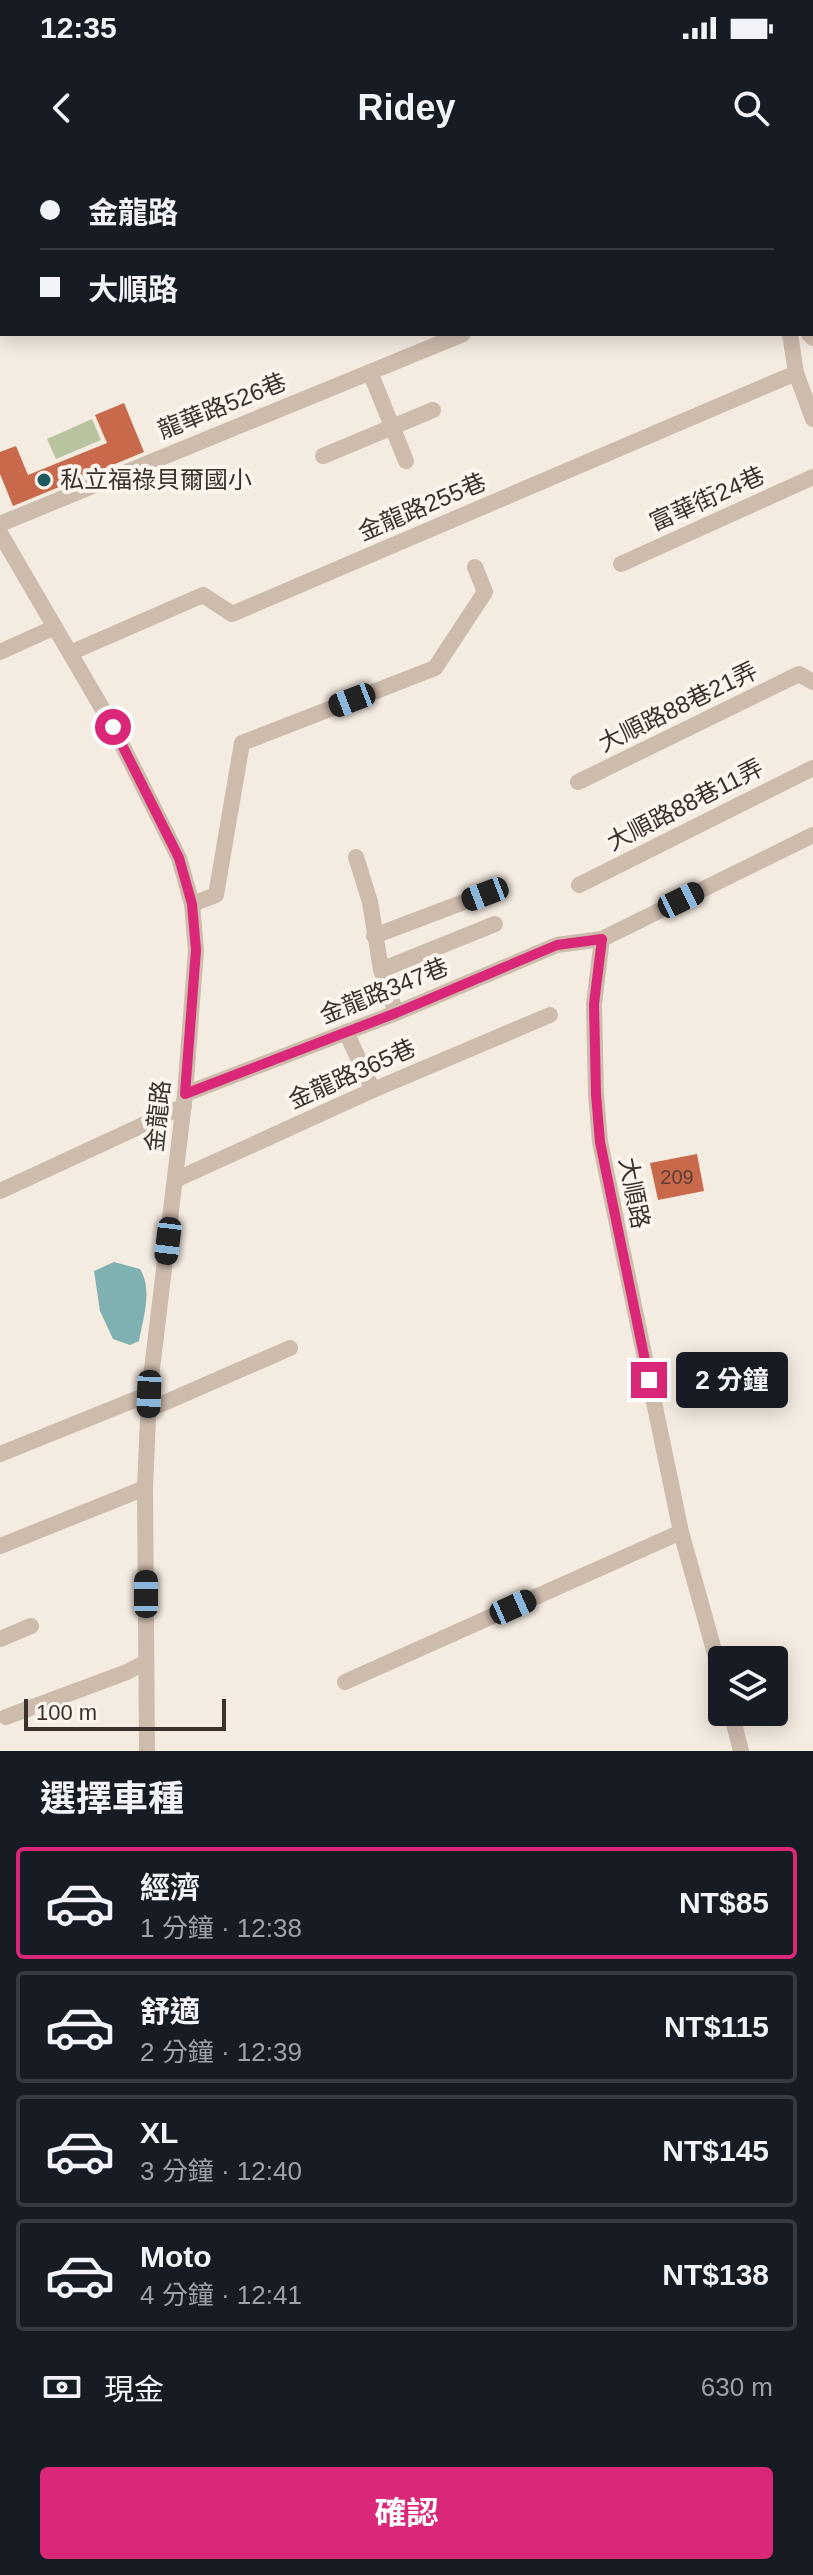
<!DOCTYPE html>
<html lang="zh-TW">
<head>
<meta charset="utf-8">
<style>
	:root { --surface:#171b24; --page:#20242c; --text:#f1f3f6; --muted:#9ea1a6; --line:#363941; --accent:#db2777 }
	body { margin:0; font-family:Helvetica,"Noto Sans TC",sans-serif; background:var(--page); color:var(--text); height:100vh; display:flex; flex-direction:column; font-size:30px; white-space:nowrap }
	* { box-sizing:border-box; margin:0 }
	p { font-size:26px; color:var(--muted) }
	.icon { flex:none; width:44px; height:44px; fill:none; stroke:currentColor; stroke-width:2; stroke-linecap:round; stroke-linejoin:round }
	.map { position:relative; height:1591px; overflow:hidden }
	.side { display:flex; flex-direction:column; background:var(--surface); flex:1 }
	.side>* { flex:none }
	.hud { position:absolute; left:0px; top:0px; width:814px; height:176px; box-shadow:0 4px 20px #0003; display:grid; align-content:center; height:176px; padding:0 40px; background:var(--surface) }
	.buttons { position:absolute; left:708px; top:1486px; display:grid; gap:16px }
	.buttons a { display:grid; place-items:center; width:80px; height:80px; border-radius:8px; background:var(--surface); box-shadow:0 4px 20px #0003; font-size:40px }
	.scale { position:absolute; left:24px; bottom:20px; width:202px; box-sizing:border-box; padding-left:8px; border:4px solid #3b302b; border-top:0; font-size:22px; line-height:28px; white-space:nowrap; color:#3b302b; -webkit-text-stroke:6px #fbf5ee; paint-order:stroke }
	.end { position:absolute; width:36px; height:36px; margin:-18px; border:10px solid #db2777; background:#fff; box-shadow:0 0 0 4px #fff }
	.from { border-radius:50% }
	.bubble { position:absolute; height:56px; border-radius:8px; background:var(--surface); box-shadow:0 4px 20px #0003; font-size:26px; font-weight:700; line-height:56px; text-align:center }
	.car { position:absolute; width:24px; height:48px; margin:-24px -12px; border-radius:10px; box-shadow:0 0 6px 2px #0007; background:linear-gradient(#222 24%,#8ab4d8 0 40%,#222 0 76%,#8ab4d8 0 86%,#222 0) }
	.hud b { display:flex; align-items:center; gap:28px; height:76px; font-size:30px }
	.hud b+b { border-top:2px solid var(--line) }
	.hud i { width:20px; height:20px; background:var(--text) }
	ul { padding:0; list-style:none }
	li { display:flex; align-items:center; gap:24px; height:112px; margin:0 16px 12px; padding:0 24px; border:4px solid var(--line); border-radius:8px }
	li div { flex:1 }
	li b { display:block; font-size:30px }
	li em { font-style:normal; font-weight:700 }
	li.on { border-color:var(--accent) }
	li>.icon { width:72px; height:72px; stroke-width:1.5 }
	h2 { padding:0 40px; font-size:36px; line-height:96px }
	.pay { display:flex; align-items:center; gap:20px; height:88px; padding:0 40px; font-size:30px }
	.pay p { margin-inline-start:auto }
	.action { display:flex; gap:16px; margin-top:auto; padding:16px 40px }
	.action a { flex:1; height:92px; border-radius:8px; background:var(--accent); color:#fff; font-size:32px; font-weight:700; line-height:92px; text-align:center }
	.status { display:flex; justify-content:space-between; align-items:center; height:56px; padding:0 40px; background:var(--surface); direction:ltr }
	.status svg { height:22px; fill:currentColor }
	header { display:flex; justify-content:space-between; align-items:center; height:104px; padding:0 40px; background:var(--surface); font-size:36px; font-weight:700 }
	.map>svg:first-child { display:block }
	.green { fill:#b8c4a0 }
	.water { fill:#7fb0b2 }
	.building { fill:#c8694b }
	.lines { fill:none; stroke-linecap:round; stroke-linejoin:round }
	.minor { stroke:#cdbbac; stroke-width:16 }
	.route { stroke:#db2777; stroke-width:10 }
	.poi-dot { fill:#1f5a5e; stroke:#fbf5ee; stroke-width:3 }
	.labels { text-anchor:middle; stroke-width:8; stroke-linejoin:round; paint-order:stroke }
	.number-label { font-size:20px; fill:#5e3e33 }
	.street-label { font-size:24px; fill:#3b302b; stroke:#fbf5ee }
	.poi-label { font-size:24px; fill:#3b302b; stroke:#fbf5ee; text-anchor:start }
</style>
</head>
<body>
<div class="status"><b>12:35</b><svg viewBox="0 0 49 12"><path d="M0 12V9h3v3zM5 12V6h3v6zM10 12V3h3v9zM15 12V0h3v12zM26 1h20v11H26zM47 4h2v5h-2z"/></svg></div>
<header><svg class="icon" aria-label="back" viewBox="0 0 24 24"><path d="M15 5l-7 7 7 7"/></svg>Ridey<svg class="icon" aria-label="search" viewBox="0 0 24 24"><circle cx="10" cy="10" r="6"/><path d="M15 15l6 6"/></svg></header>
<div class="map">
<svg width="813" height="1591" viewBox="0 0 813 1591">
	<rect width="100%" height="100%" fill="#f4ebe1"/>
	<polygon class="green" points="92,259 101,280 56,299 47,279"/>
	<path class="water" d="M114 1102 140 1109C153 1130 143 1158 139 1181L130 1185 113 1179 100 1151 94 1111Z"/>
	<g class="building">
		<polygon points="124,243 144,292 13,346 0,314 0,292 16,286 28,315 107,283 95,255"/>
		<polygon points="697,994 704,1031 658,1040 650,1003"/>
	</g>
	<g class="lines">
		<g class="minor">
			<polyline points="738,0 738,2"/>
			<polyline points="790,174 796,213 813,259"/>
			<polyline points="809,174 813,178"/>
			<polyline points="370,212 406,301"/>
			<polyline points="323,296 433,250"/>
			<polyline points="0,364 463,174"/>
			<polyline points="0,373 113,567 179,698 192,744 196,790 185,934 149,1234 145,1328 147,1591"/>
			<polyline points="621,404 813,317"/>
			<polyline points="0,492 55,467"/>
			<polyline points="70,493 203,435 232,454 796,213"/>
			<polyline points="578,622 799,514 813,522"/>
			<polyline points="356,697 370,742 381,810 396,853"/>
			<polyline points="579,725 813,608"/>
			<polyline points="192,744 216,735 242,583 435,508 485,432 475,407"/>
			<polyline points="374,776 485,734"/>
			<polyline points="381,810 495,764"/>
			<polyline points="346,872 373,930"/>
			<polyline points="185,934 396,853 557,785 602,779"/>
			<polyline points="175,1020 373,930 550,855"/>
			<polyline points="0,1031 184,946"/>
			<polyline points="148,1250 290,1188"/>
			<polyline points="0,1294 149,1234"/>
			<polyline points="0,1386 145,1328"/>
			<polyline points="0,1479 31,1466"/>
			<polyline points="722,1519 681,1372 600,982 596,934 594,844 602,779 813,675"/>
			<polyline points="345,1522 681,1372"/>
			<polyline points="731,1552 741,1591"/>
			<polyline points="6,1557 127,1512 146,1502"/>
		</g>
	</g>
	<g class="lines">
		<polyline class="route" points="113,567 179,698 192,744 196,790 185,934 396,853 557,785 602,779 594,844 596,934 600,982 649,1220"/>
	</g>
	<circle class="poi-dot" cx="44" cy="320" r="8"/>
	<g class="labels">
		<g class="number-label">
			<text x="677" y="1024">209</text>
		</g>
		<g class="street-label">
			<text transform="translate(222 246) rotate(-22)" y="8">龍華路526巷</text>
			<text transform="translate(707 339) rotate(-24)" y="8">富華街24巷</text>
			<text transform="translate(422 347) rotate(-23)" y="8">金龍路255巷</text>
			<text transform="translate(678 547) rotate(-26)" y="8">大順路88巷21弄</text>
			<text transform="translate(685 645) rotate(-27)" y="8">大順路88巷11弄</text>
			<text transform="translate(384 831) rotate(-22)" y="8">金龍路347巷</text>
			<text transform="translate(352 914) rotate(-24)" y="8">金龍路365巷</text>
			<text transform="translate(158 956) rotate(-84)" y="8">金龍路</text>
			<text transform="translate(634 1033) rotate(79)" y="8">大順路</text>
		</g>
		<g class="poi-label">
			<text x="60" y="328">私立福祿貝爾國小</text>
		</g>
	</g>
</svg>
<div class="buttons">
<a><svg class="icon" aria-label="layers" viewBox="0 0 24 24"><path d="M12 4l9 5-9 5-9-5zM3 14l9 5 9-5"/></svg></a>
</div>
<div class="scale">100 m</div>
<i class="end from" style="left:113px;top:567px"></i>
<i class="end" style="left:649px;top:1220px"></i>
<div class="bubble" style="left:676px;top:1192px;width:112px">2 分鐘</div>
<i class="car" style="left:352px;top:540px;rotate:249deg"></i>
<i class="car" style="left:485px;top:734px;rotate:249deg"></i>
<i class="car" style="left:681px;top:740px;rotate:64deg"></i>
<i class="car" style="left:168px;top:1081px;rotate:187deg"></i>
<i class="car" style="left:149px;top:1234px;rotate:182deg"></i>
<i class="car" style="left:146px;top:1434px;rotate:0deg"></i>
<i class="car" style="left:513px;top:1447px;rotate:66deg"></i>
<div class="hud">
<b><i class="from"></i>金龍路</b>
<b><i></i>大順路</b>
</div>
</div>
<section class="side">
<h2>選擇車種</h2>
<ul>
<li class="on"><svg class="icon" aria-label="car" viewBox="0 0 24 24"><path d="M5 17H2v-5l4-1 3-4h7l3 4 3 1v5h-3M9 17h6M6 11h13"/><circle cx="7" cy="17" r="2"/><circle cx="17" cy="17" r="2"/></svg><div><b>經濟</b><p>1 分鐘 · 12:38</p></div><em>NT$85</em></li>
<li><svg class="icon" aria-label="car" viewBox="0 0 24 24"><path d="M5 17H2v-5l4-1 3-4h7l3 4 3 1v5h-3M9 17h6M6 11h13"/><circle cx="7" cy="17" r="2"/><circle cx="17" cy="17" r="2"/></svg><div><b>舒適</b><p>2 分鐘 · 12:39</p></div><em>NT$115</em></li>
<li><svg class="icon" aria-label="car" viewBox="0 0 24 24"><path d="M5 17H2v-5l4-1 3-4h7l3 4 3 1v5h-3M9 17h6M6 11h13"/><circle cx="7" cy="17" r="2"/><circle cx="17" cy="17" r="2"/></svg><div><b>XL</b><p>3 分鐘 · 12:40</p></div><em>NT$145</em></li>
<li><svg class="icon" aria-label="car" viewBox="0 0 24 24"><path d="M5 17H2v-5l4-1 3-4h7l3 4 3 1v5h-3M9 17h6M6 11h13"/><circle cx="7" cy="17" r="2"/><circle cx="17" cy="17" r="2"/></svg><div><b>Moto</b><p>4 分鐘 · 12:41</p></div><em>NT$138</em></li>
</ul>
<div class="pay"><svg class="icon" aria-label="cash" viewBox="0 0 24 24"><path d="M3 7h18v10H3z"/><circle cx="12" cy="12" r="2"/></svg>現金<p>630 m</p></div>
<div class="action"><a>確認</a></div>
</section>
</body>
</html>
